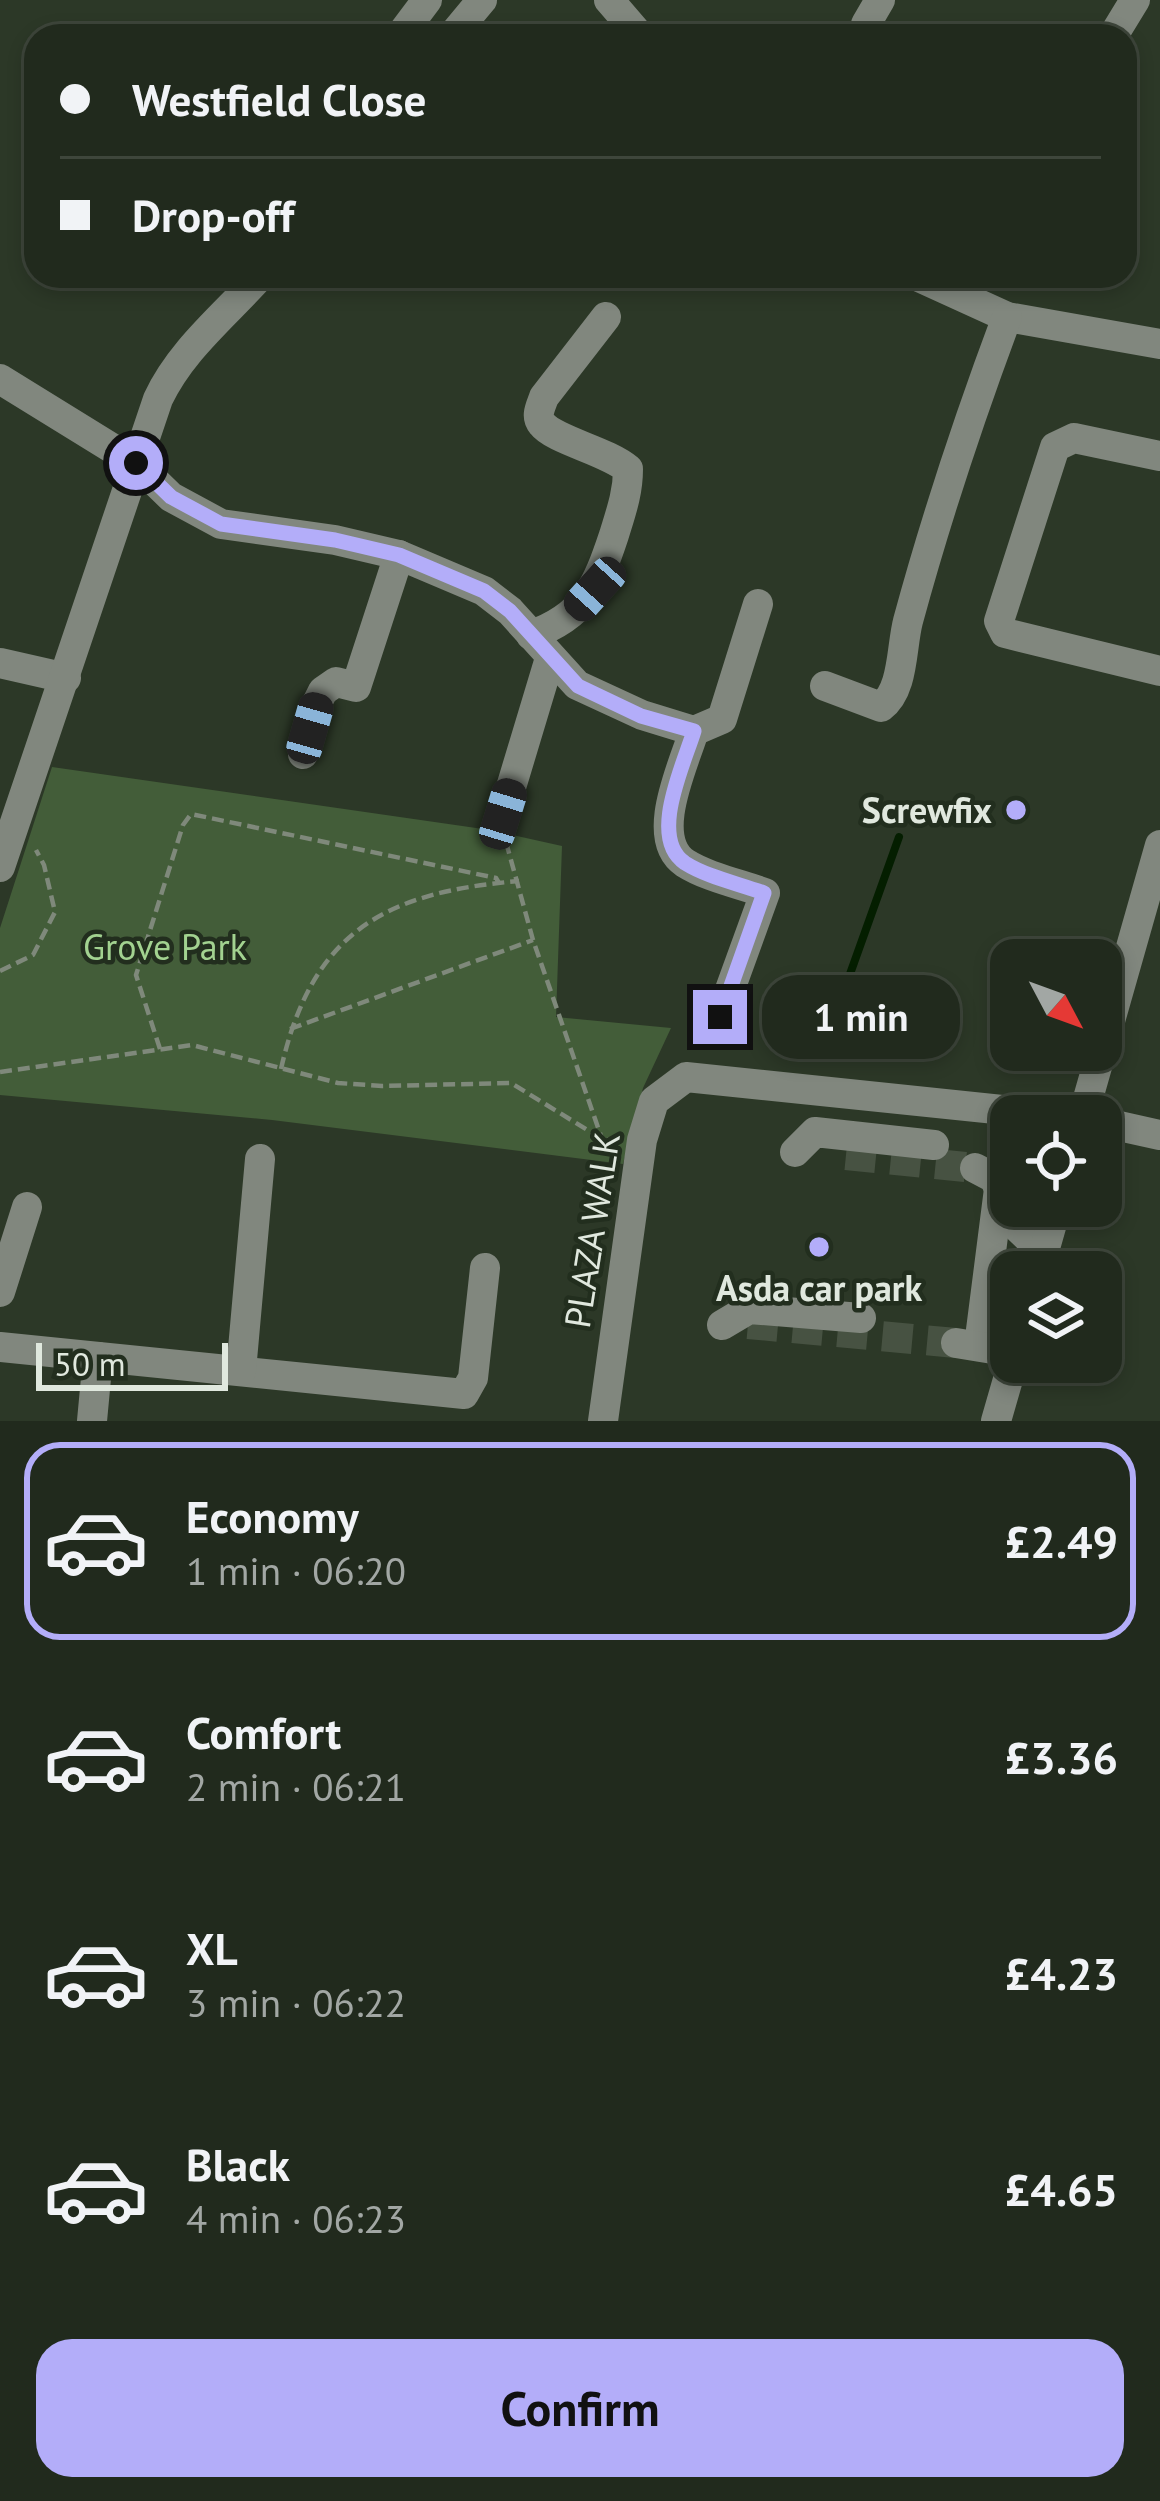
<!DOCTYPE html>
<html lang="en">
<head>
<meta charset="utf-8">
<style>
	:root { --surface:#212a1d; --page:#293226; --text:#f1f3f6; --muted:#a2a7a4; --line:#3e463b; --accent:#b3adf9 }
	body { margin:0; font-family:"PT Sans",sans-serif; background:var(--page); color:var(--text); height:100vh; display:flex; flex-direction:column; font-size:45px; white-space:nowrap }
	* { box-sizing:border-box; margin:0 }
	p { font-size:39px; color:var(--muted) }
	.icon { flex:none; width:66px; height:66px; fill:none; stroke:currentColor; stroke-width:2; stroke-linecap:round; stroke-linejoin:round }
	.map { position:relative; height:1421px; overflow:hidden }
	.details { display:flex; flex-direction:column; background:var(--surface); flex:1 }
	.details>* { flex:none }
	.top-card { position:absolute; left:24px; top:24px; width:1113px; height:264px; border-radius:36px; box-shadow:0 6px 18px #0003,0 0 0 3px var(--line); display:grid; align-content:center; height:264px; padding:0 36px; background:var(--surface) }
	.needle { width:78px; rotate:131deg }
	.tools { position:absolute; left:990px; top:939px; display:grid; gap:24px }
	.tools a { display:grid; place-items:center; width:132px; height:132px; border-radius:24px; background:var(--surface); box-shadow:0 6px 18px #0003,0 0 0 3px var(--line); font-size:60px }
	.scale { position:absolute; left:36px; bottom:30px; width:192px; box-sizing:border-box; padding-left:12px; border:6px solid #e0e8de; border-top:0; font-size:33px; line-height:42px; white-space:nowrap; color:#e0e8de; -webkit-text-stroke:9px #222e1e; paint-order:stroke }
	.end { position:absolute; width:54px; height:54px; margin:-27px; border:15px solid #b3adf9; background:#111; box-shadow:0 0 0 6px #111 }
	.from { border-radius:50% }
	.bubble { position:absolute; height:84px; border-radius:36px; background:var(--surface); box-shadow:0 6px 18px #0003,0 0 0 3px var(--line); font-size:39px; font-weight:700; line-height:84px; text-align:center }
	.car { position:absolute; width:36px; height:72px; margin:-36px -18px; border-radius:15px; box-shadow:0 0 9px 3px #0007; background:linear-gradient(#222 24%,#8ab4d8 0 40%,#222 0 76%,#8ab4d8 0 86%,#222 0) }
	.top-card b { display:flex; align-items:center; gap:42px; height:114px; font-size:45px }
	.top-card b+b { border-top:3px solid var(--line) }
	.top-card i { width:30px; height:30px; background:var(--text) }
	ul { padding:21px 0 0; list-style:none }
	li { display:flex; align-items:center; gap:36px; height:198px; margin:0 24px 18px; padding:0 12px; border:6px solid transparent; border-radius:36px }
	li div { flex:1 }
	li b { display:block; font-size:45px }
	li em { font-style:normal; font-weight:700 }
	li.active { border-color:var(--accent) }
	li>.icon { width:108px; height:108px; stroke-width:1.5 }
	.cta { display:flex; gap:24px; margin-top:auto; padding:24px 36px }
	.cta a { flex:1; height:138px; border-radius:36px; background:var(--accent); color:#111; font-size:48px; font-weight:700; line-height:138px; text-align:center }
	.map>svg:first-child { display:block }
	.green { fill:#435d39 }
	.lines { fill:none; stroke-linecap:round; stroke-linejoin:round }
	.stream { stroke:#041e00; stroke-width:8 }
	.minor-tunnel { stroke:#475242; stroke-width:30; stroke-dasharray:30 15; stroke-linecap:butt }
	.path { stroke:#7f897b; stroke-width:4.5; stroke-dasharray:12 6; stroke-linecap:butt }
	.minor { stroke:#81877e; stroke-width:30 }
	.route { stroke:#b3adf9; stroke-width:15 }
	.poi-dot { fill:#b3adf9; stroke:#222e1e; stroke-width:4.5 }
	.labels { text-anchor:middle; stroke-width:9; stroke-linejoin:round; paint-order:stroke }
	.poi-label { font-size:36px; font-weight:bold; fill:#e0e8de; stroke:#222e1e; text-anchor:end }
	.park-label { font-size:36px; fill:#a2d290; stroke:#222e1e }
	.street-label { font-size:36px; fill:#e0e8de; stroke:#222e1e }
</style>
</head>
<body>
<div class="map">
<svg width="1160" height="1421" viewBox="0 0 1160 1421">
	<rect width="100%" height="100%" fill="#2c3827"/>
	<polygon class="green" points="52,767 490,830 562,846 556,1017 671,1028 643,1088 623,1164 272,1120 0,1095 0,928"/>
	<g class="lines">
		<polyline class="stream" points="821,1055 899,837"/>
		<g class="minor-tunnel">
			<polyline points="846,1155 975,1168"/>
			<polyline points="748,1324 956,1343"/>
		</g>
		<g class="path">
			<polyline points="506,842 533,940 602,1139"/>
			<polyline points="0,971 33,955 55,912 44,865 36,850"/>
			<polyline points="290,1029 533,940"/>
			<polyline points="160,1049 136,975 183,825 191,814 496,878 499,883"/>
			<path d="M281 1069C312 931 386 892 519 881"/>
			<polyline points="0,1072 192,1045 338,1083 382,1086 511,1083 602,1139 613,1140"/>
		</g>
		<g class="minor">
			<polyline points="609,0 640,36"/>
			<polyline points="400,36 427,0"/>
			<polyline points="452,36 482,0"/>
			<polyline points="868,36 866,24 880,0"/>
			<polyline points="1113,36 1135,0"/>
			<polyline points="917,276 1007,317 1160,344"/>
			<path d="M0 379 136 463 171 497 221 524 335 540 399 555 484 591 510 611 577 685 642 715 694 731C684 764 648 838 685 863 707 877 740 884 765 893L720 1017"/>
			<polyline points="1160,456 1074,438 1055,447 999,621 1005,633 1160,671"/>
			<path d="M531 635C585 616 597 586 614 535 621 512 628 493 628 469 607 451 554 440 542 424 535 416 541 406 544 397L606 317"/>
			<polyline points="0,663 66,678"/>
			<path d="M825 686 881 707C904 690 901 648 908 621 936 518 970 416 1007 317"/>
			<polyline points="694,731 722,719 758,604"/>
			<polyline points="303,754 317,703 323,691 336,682 356,687 399,555"/>
			<polyline points="503,814 550,658"/>
			<path d="M0 867 158 399C181 350 224 316 260 276"/>
			<polyline points="1083,1116 1160,845"/>
			<polyline points="1101,1122 1160,1135"/>
			<polyline points="795,1152 815,1132 934,1145"/>
			<polyline points="975,1168 994,1178 1018,1228 1044,1253"/>
			<polyline points="1039,1269 1057,1206"/>
			<polyline points="0,1292 27,1207"/>
			<polyline points="722,1325 749,1309 861,1318"/>
			<polyline points="981,1330 999,1189"/>
			<polyline points="956,1343 1011,1352"/>
			<polyline points="0,1347 464,1394 473,1378 485,1268"/>
			<polyline points="241,1371 260,1159"/>
			<polyline points="92,1421 98,1357"/>
			<polyline points="603,1421 642,1140 654,1101 686,1077 1061,1116"/>
			<polyline points="996,1421 1013,1362"/>
		</g>
	</g>
	<g class="lines">
		<path class="route" d="M136 463 171 497 221 524 335 540 399 555 484 591 510 611 578 686 641 716 694 731C684 764 648 838 685 863 707 877 740 884 764 893L720 1017"/>
	</g>
	<g class="poi-dot">
		<circle cx="1016" cy="810" r="12"/>
		<circle cx="819" cy="1247" r="12"/>
	</g>
	<g class="labels">
		<g class="poi-label">
			<text x="992" y="823">Screwfix</text>
			<text x="819" y="1301" text-anchor="middle">Asda car park</text>
		</g>
		<g class="park-label">
			<text x="165" y="960">Grove Park</text>
		</g>
		<g class="street-label">
			<text transform="translate(592 1230) rotate(-81)" y="13">PLAZA WALK</text>
		</g>
	</g>
</svg>
<div class="tools">
<a><svg class="needle" viewBox="-14 -14 28 28"><path d="M0-13l5 13h-10z" fill="#e53935"/><path d="M0 13l5-13h-10z" fill="#a2a7a4"/></svg></a>
<a><svg class="icon" aria-label="locate" viewBox="0 0 24 24"><circle cx="12" cy="12" r="6"/><path d="M12 2v4M12 18v4M2 12h4M18 12h4"/></svg></a>
<a><svg class="icon" aria-label="layers" viewBox="0 0 24 24"><path d="M12 4l9 5-9 5-9-5zM3 14l9 5 9-5"/></svg></a>
</div>
<div class="scale">50 m</div>
<i class="end from" style="left:136px;top:463px"></i>
<i class="end" style="left:720px;top:1017px"></i>
<div class="bubble" style="left:762px;top:975px;width:198px">1 min</div>
<i class="car" style="left:595px;top:589px;rotate:222deg"></i>
<i class="car" style="left:310px;top:728px;rotate:16deg"></i>
<i class="car" style="left:503px;top:814px;rotate:17deg"></i>
<div class="top-card">
<b><i class="from"></i>Westfield Close</b>
<b><i></i>Drop-off</b>
</div>
</div>
<section class="details">
<ul>
<li class="active"><svg class="icon" aria-label="car" viewBox="0 0 24 24"><path d="M5 17H2v-5l4-1 3-4h7l3 4 3 1v5h-3M9 17h6M6 11h13"/><circle cx="7" cy="17" r="2"/><circle cx="17" cy="17" r="2"/></svg><div><b>Economy</b><p>1 min · 06:20</p></div><em>£2.49</em></li>
<li><svg class="icon" aria-label="car" viewBox="0 0 24 24"><path d="M5 17H2v-5l4-1 3-4h7l3 4 3 1v5h-3M9 17h6M6 11h13"/><circle cx="7" cy="17" r="2"/><circle cx="17" cy="17" r="2"/></svg><div><b>Comfort</b><p>2 min · 06:21</p></div><em>£3.36</em></li>
<li><svg class="icon" aria-label="car" viewBox="0 0 24 24"><path d="M5 17H2v-5l4-1 3-4h7l3 4 3 1v5h-3M9 17h6M6 11h13"/><circle cx="7" cy="17" r="2"/><circle cx="17" cy="17" r="2"/></svg><div><b>XL</b><p>3 min · 06:22</p></div><em>£4.23</em></li>
<li><svg class="icon" aria-label="car" viewBox="0 0 24 24"><path d="M5 17H2v-5l4-1 3-4h7l3 4 3 1v5h-3M9 17h6M6 11h13"/><circle cx="7" cy="17" r="2"/><circle cx="17" cy="17" r="2"/></svg><div><b>Black</b><p>4 min · 06:23</p></div><em>£4.65</em></li>
</ul>
<div class="cta"><a>Confirm</a></div>
</section>
</body>
</html>
